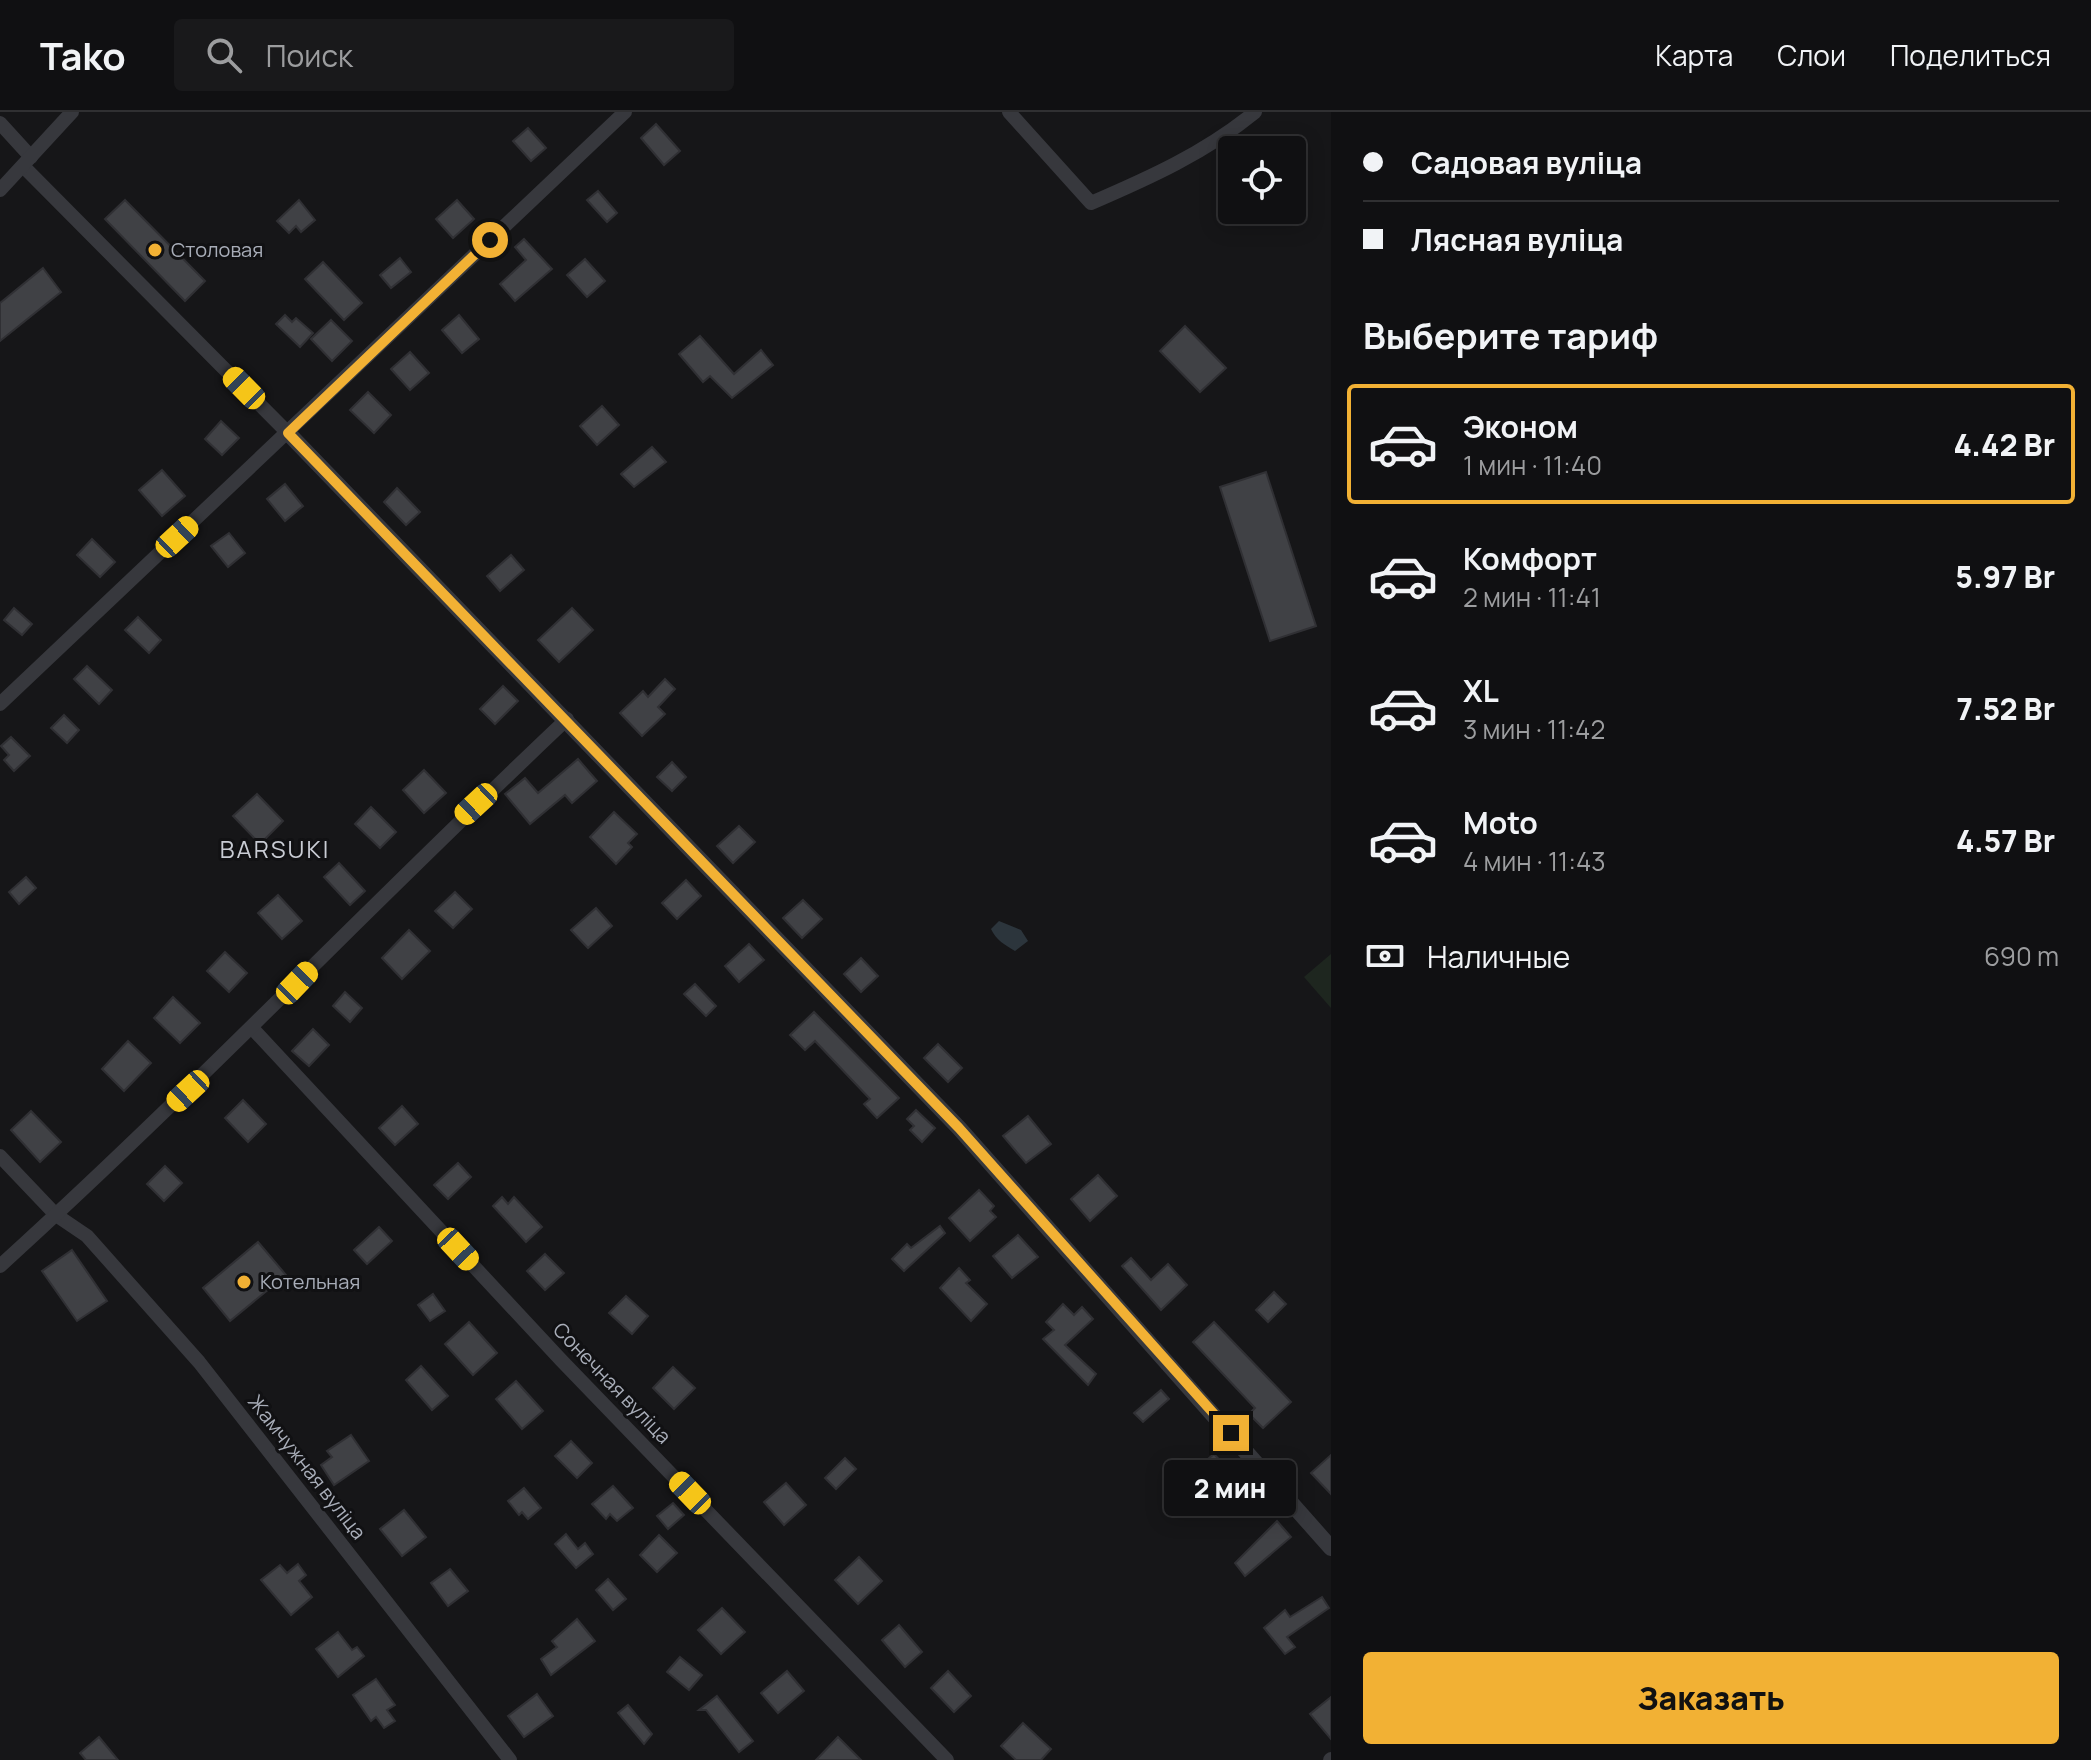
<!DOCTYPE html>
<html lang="ru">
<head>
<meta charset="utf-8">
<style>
	:root { --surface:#101012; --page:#19191b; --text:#f1f3f6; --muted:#9c9d9f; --line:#303032; --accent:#f2b134 }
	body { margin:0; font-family:Manrope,sans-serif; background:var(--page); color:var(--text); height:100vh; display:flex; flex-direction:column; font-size:30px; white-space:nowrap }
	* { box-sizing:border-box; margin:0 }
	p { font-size:26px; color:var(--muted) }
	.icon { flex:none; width:44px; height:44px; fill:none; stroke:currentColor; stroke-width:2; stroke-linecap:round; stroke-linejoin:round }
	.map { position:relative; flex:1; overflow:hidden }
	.side { display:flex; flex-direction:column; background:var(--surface); width:760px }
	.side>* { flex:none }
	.banner { display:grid; align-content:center; height:176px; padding:0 32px; background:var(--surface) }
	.buttons { position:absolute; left:1218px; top:24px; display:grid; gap:16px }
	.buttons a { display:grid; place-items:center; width:88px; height:88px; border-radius:8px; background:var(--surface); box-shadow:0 4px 20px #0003,0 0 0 2px var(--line); font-size:40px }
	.end { position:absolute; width:36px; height:36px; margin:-18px; border:10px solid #f2b134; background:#111; box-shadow:0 0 0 4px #111 }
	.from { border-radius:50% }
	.bubble { position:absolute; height:56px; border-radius:8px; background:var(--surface); box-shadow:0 4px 20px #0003,0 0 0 2px var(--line); font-size:26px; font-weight:800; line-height:56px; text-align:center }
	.car { position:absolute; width:24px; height:48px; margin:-24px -12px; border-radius:10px; box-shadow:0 0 6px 2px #0007; background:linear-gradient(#f5c518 24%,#345 0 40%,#f5c518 0 76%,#345 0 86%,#f5c518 0) }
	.banner b { display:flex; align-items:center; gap:28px; height:76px; font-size:30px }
	.banner b+b { border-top:2px solid var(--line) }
	.banner i { width:20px; height:20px; background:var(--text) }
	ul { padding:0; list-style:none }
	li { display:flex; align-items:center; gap:24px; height:120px; margin:0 16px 12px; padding:0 16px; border:4px solid transparent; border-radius:8px }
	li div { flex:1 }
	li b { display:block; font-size:30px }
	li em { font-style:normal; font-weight:800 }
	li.selected { border-color:var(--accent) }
	li>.icon { width:72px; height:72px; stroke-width:1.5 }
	h2 { padding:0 32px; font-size:36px; line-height:96px }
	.pay { display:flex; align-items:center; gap:20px; height:88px; padding:0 32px; font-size:30px }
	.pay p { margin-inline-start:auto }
	.button { display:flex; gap:16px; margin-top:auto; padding:16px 32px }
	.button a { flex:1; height:92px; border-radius:8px; background:var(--accent); color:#111; font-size:32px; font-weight:800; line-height:92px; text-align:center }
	header { display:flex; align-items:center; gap:48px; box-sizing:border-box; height:112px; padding:0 40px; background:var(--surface); border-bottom:2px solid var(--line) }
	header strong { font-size:38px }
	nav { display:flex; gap:44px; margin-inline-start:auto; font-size:28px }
	.search { width:560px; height:72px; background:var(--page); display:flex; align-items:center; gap:20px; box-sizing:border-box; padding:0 28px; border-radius:8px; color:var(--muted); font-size:30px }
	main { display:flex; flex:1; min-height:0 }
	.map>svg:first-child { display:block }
	.green { fill:#1e261f }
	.water { fill:#2c353c }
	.building { fill:#404145; stroke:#303034; stroke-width:2 }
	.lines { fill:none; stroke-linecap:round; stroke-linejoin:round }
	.minor { stroke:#37383d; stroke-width:14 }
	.tertiary { stroke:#37383d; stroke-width:16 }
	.route { stroke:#f2b134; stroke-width:10 }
	.poi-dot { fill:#f2b134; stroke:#111113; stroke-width:3 }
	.labels { text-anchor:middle; stroke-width:6; stroke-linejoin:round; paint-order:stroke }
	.poi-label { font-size:20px; fill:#a8adb8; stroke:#111113; text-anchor:start }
	.street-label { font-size:20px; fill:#a8adb8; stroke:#111113 }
	.quarter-label { font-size:24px; letter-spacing:2px; fill:#c9ccd4; stroke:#111113 }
</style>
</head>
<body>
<header>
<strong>Tako</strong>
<div class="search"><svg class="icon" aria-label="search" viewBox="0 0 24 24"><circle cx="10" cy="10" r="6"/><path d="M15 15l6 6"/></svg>Поиск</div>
<nav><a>Карта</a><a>Слои</a><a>Поделиться</a></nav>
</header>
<main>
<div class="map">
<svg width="1331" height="1648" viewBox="0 0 1331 1648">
	<rect width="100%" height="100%" fill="#161618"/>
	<polygon class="green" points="1331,842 1331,896 1304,865"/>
	<path class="water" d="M999 809 1021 818 1028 829 1015 839C1005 833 996 828 991 817Z"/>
	<g class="building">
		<polygon points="656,12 680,39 664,53 641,26"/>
		<polygon points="528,16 546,36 531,49 513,29"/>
		<polygon points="598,79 617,101 607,110 587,88"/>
		<polygon points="125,88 205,169 185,189 105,107"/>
		<polygon points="299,88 315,108 301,120 296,114 289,121 277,109"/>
		<polygon points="457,88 474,107 453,126 436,107"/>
		<polygon points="524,127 552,157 515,189 500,172 526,148 515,135"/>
		<polygon points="400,146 411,160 391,176 380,163"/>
		<polygon points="585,147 605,169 587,185 567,163"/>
		<polygon points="323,150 362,191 344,208 305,167"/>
		<polygon points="43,156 61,180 0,229 0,191"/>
		<polygon points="285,203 292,210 296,206 313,221 300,235 276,212"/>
		<polygon points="459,203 479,227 462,241 442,218"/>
		<polygon points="331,208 352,229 332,249 311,227"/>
		<polygon points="1185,214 1226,256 1200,280 1160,239"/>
		<polygon points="700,224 734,262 761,238 773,253 732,286 710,264 703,270 679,242"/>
		<polygon points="410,240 429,261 410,278 391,257"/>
		<polygon points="368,280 391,303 374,321 350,298"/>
		<polygon points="602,294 619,313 597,333 580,314"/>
		<polygon points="221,309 239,326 222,343 205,327"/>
		<polygon points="652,335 666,350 634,375 621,362"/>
		<polygon points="162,358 185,384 162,404 139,378"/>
		<polygon points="1266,360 1316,514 1270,529 1220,375"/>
		<polygon points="285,372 303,394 285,409 267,387"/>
		<polygon points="397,376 420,400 406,413 384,390"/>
		<polygon points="229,421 245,441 228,455 211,434"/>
		<polygon points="92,427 115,450 100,465 77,443"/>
		<polygon points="511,443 524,458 500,479 487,464"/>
		<polygon points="14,496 32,512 22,523 4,508"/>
		<polygon points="572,496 593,518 559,550 538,528"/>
		<polygon points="138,505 161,528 149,541 125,518"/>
		<polygon points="87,554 112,578 99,592 74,567"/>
		<polygon points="665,567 675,577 658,595 665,602 642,624 620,601 643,579 648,585"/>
		<polygon points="503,574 518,589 495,612 480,597"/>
		<polygon points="64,603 79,618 67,631 51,616"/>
		<polygon points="11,625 30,644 14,659 4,648 9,643 1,634"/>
		<polygon points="578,647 597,669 572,691 565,683 530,712 505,682 525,666 538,681"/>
		<polygon points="672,650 686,665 672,679 657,665"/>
		<polygon points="424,658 446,681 424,701 403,678"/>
		<polygon points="257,682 283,709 260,732 233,704"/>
		<polygon points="371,695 396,720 380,736 355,712"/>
		<polygon points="614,700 637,722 628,731 632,735 616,752 590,725"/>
		<polygon points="739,714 755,730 733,751 717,734"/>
		<polygon points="339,751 365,779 350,793 324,765"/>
		<polygon points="26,765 36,776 19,792 9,780"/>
		<polygon points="686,768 701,784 677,807 662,791"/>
		<polygon points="455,780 472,797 453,816 435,799"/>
		<polygon points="278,783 302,809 282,827 258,801"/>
		<polygon points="803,788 822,807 802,826 783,806"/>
		<polygon points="596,796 612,814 588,836 571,818"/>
		<polygon points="409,818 430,839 402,867 382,846"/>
		<polygon points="749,832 764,848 739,870 725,854"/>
		<polygon points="225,840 247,861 229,880 207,859"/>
		<polygon points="861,846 878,864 861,880 844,862"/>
		<polygon points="695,872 716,894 706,904 684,882"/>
		<polygon points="345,880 362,896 350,910 333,894"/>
		<polygon points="173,885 200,911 180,931 154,906"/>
		<polygon points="814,900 899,986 877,1006 864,992 870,987 815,929 805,938 790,923"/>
		<polygon points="313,917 329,933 309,954 292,939"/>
		<polygon points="128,929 151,951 124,979 102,957"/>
		<polygon points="938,932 962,956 948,970 924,946"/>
		<polygon points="243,988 266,1012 248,1030 225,1006"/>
		<polygon points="402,994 418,1012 395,1033 379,1016"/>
		<polygon points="916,998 935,1016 922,1030 910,1018 914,1014 907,1007"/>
		<polygon points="31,999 61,1030 40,1050 11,1018"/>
		<polygon points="1028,1004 1051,1032 1026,1051 1003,1024"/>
		<polygon points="458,1051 471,1065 448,1087 434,1073"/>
		<polygon points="165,1054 182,1071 164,1089 147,1072"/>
		<polygon points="1098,1063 1117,1084 1090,1109 1071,1087"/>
		<polygon points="979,1078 994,1094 990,1099 996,1105 970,1129 949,1106"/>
		<polygon points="502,1085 508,1092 514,1085 542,1115 526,1130 493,1094"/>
		<polygon points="940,1114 945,1121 904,1159 892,1147 907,1132 911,1136"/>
		<polygon points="379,1115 392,1129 367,1152 354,1138"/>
		<polygon points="1018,1123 1038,1145 1012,1166 993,1144"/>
		<polygon points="258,1130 286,1163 230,1209 203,1176"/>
		<polygon points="72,1138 107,1189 77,1209 42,1159"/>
		<polygon points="545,1142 564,1161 545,1178 527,1159"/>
		<polygon points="1131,1146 1151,1168 1168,1152 1187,1173 1161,1198 1122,1154"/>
		<polygon points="959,1156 970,1168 966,1171 987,1192 971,1209 940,1176"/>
		<polygon points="1274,1180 1286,1192 1268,1210 1256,1198"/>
		<polygon points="433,1182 445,1199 430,1209 418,1193"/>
		<polygon points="626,1184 648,1204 632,1222 609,1201"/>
		<polygon points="1063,1192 1074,1203 1082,1195 1093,1207 1065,1233 1096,1262 1088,1273 1043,1227 1054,1218 1046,1210"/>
		<polygon points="469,1210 497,1241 473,1263 445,1232"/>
		<polygon points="1214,1210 1291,1290 1263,1316 1249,1302 1255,1296 1193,1230"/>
		<polygon points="421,1254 448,1284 432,1298 406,1268"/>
		<polygon points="673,1255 695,1276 674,1297 653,1276"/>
		<polygon points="516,1269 543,1299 522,1317 496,1287"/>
		<polygon points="1161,1278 1169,1287 1143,1310 1134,1301"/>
		<polygon points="351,1323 369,1349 334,1373 321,1353 332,1345 327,1339"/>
		<polygon points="571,1329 592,1351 577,1366 555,1344"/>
		<polygon points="1214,1342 1223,1352 1203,1370 1194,1359"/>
		<polygon points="1331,1343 1331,1382 1311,1361"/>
		<polygon points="845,1346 856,1357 836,1377 825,1366"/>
		<polygon points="786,1371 806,1393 784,1413 764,1390"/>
		<polygon points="613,1374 633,1396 617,1409 610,1402 606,1407 592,1392"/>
		<polygon points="524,1376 541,1396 528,1407 522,1400 519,1403 508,1389"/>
		<polygon points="673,1391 684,1403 668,1417 657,1404"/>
		<polygon points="404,1398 426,1425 402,1444 380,1417"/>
		<polygon points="1277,1409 1291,1425 1245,1464 1235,1451"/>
		<polygon points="566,1422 578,1437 585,1431 593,1442 576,1456 555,1432"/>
		<polygon points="659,1423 677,1441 657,1460 640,1443"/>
		<polygon points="859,1445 882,1469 858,1492 835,1468"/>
		<polygon points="298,1452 306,1463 299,1469 312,1485 291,1503 261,1468 280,1453 287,1461"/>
		<polygon points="450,1457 468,1479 448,1494 431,1471"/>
		<polygon points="608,1467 626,1487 613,1498 596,1478"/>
		<polygon points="1322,1485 1329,1496 1287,1525 1295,1535 1285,1542 1264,1516 1285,1498 1290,1505"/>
		<polygon points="722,1496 745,1520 721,1542 698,1518"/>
		<polygon points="577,1507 595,1529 551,1563 541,1547 557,1535 552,1529"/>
		<polygon points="899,1513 922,1540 905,1555 882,1528"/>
		<polygon points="338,1520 352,1538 357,1535 364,1544 338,1565 316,1537"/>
		<polygon points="680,1545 702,1563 689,1578 667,1560"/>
		<polygon points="787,1559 804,1579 778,1601 761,1581"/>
		<polygon points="948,1559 971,1584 954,1600 931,1576"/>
		<polygon points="376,1567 395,1593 387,1598 395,1609 384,1616 376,1605 371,1609 353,1583"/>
		<polygon points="537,1582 553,1604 524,1625 508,1604"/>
		<polygon points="717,1584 753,1629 739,1640 706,1598 699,1598"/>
		<polygon points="1331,1585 1331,1627 1310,1602"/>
		<polygon points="628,1593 652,1622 644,1632 618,1601"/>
		<polygon points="1023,1611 1051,1637 1041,1648 1016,1648 1001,1634"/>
		<polygon points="99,1625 118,1648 86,1648 80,1641"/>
		<polygon points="838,1625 861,1648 816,1648"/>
	</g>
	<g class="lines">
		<g class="minor">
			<path d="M1009 0 1091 91C1149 66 1205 41 1255 0"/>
			<polyline points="0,11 31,45"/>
			<polyline points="23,54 288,321"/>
			<polyline points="0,78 72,0"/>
			<polyline points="0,592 625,0"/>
			<polyline points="253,917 561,1248 947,1648"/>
			<polyline points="0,1044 56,1103 87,1124 199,1250 510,1648"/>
			<path d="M0 1154C195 977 376 787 567 607"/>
			<polyline points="1330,1648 1331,1647"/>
		</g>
		<polyline class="tertiary" points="288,321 959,1016 1331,1436"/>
	</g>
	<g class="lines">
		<polyline class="route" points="490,128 288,321 959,1016 1231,1321"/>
	</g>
	<g class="poi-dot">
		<circle cx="155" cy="138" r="8"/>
		<circle cx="244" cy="1170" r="8"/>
	</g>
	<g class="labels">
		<g class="poi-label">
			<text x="171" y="145">Столовая</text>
			<text x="260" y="1177">Котельная</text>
		</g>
		<g class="street-label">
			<text transform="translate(612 1271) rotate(46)" y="7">Сонечная вуліца</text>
			<text transform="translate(307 1355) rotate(52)" y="7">Жамчужная вуліца</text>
		</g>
		<g class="quarter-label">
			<text x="275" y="746">BARSUKI</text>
		</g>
	</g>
</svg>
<div class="buttons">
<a><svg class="icon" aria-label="locate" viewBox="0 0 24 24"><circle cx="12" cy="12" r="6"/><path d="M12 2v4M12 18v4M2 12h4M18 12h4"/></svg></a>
</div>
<i class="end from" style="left:490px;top:128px"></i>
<i class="end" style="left:1231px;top:1321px"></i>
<div class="bubble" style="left:1164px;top:1348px;width:132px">2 мин</div>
<i class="car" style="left:244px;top:276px;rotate:315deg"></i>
<i class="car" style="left:177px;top:425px;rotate:47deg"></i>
<i class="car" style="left:476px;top:692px;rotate:227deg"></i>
<i class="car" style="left:297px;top:871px;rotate:44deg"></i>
<i class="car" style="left:188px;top:979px;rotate:227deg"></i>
<i class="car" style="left:458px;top:1137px;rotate:137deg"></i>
<i class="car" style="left:690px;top:1381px;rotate:316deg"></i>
</div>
<section class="side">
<div class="banner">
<b><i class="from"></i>Садовая вуліца</b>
<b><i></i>Лясная вуліца</b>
</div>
<h2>Выберите тариф</h2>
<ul>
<li class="selected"><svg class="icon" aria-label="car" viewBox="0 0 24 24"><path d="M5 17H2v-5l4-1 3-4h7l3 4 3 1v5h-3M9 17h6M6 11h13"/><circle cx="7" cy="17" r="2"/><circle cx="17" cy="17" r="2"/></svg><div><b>Эконом</b><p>1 мин · 11:40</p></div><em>4.42 Br</em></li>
<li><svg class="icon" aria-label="car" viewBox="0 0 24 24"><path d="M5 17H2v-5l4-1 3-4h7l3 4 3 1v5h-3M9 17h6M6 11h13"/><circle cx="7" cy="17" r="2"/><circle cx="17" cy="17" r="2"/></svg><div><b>Комфорт</b><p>2 мин · 11:41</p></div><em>5.97 Br</em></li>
<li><svg class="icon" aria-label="car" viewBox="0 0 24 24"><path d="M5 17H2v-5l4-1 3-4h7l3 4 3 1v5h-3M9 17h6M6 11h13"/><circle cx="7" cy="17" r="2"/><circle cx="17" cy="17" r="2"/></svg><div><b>XL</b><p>3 мин · 11:42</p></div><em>7.52 Br</em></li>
<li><svg class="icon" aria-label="car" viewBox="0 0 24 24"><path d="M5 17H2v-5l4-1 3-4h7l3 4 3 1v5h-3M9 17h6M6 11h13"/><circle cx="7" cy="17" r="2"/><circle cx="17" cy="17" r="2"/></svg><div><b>Moto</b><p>4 мин · 11:43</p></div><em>4.57 Br</em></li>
</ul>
<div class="pay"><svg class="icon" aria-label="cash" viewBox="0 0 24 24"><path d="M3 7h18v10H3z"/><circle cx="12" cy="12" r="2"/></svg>Наличные<p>690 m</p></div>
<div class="button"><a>Заказать</a></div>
</section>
</main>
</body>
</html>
